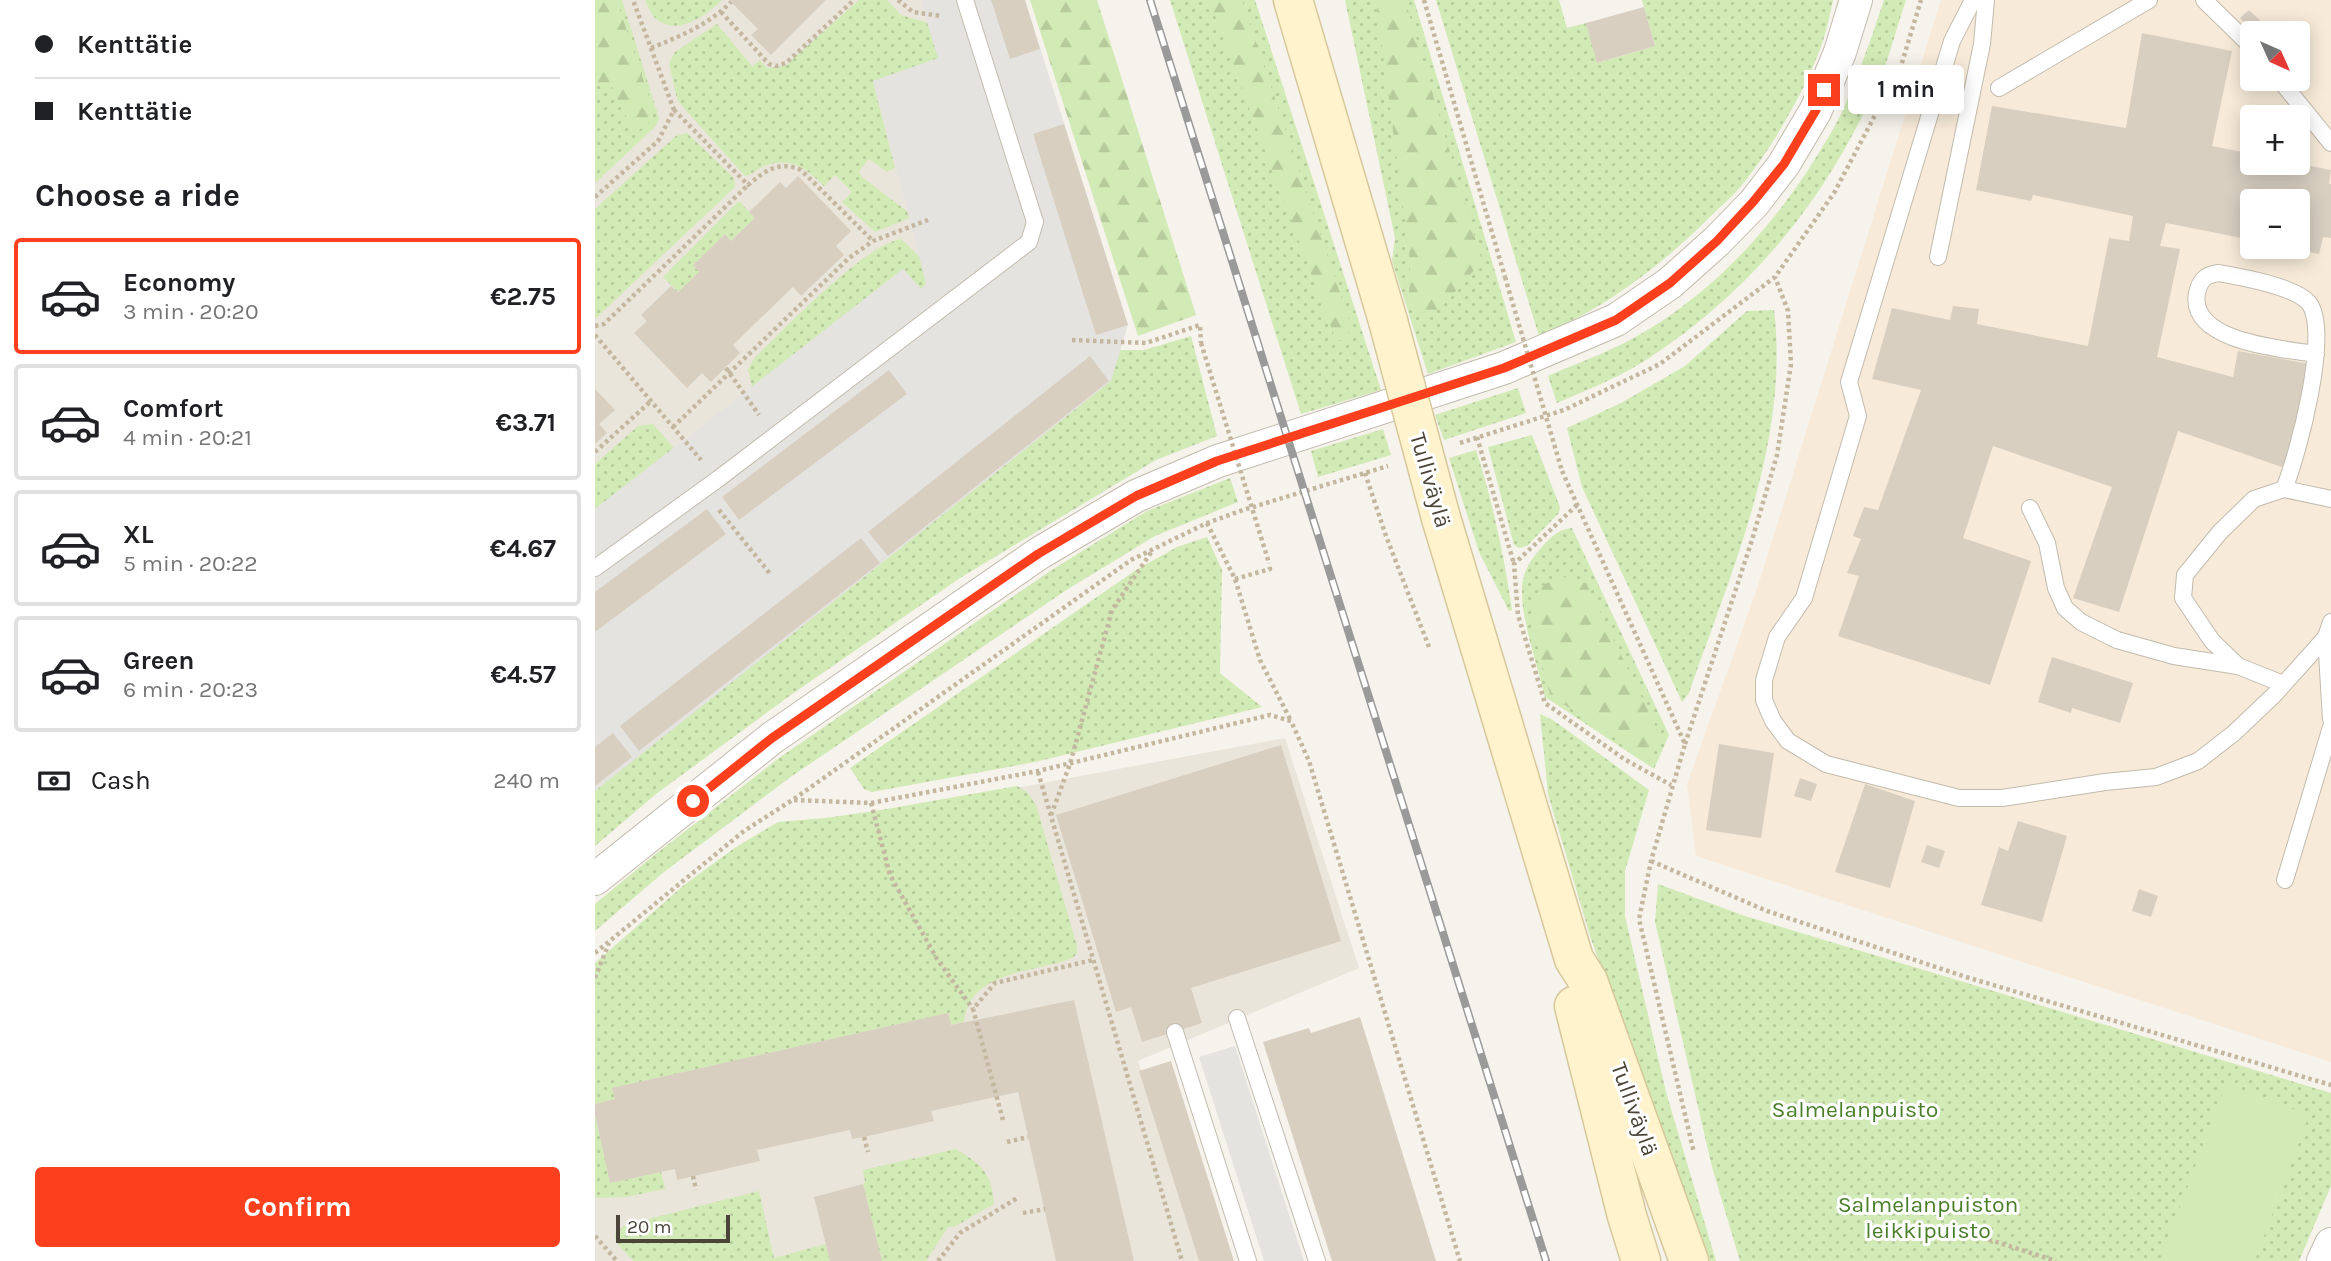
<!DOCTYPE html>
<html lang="en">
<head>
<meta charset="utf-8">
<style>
	:root { --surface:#fff; --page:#f6f6f6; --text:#202124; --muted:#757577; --line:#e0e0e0; --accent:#fc3f1d }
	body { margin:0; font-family:Karla,sans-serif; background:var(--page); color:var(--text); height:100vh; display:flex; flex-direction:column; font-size:26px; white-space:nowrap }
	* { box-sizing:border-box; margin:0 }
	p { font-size:23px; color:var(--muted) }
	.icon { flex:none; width:38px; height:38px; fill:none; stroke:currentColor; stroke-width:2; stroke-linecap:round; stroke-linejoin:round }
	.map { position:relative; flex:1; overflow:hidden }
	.side { display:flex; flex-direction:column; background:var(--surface); width:595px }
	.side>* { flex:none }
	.banner { display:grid; align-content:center; height:154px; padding:0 35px; background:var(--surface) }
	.needle { width:46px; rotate:135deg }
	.controls { position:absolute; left:1645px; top:21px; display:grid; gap:14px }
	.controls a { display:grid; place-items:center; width:70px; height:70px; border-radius:7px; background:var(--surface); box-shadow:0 4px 18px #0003; font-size:35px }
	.scale { position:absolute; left:21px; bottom:18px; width:114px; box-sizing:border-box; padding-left:7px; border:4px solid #4b4439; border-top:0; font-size:19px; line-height:24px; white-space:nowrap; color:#4b4439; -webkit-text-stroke:5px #fff; paint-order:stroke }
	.end { position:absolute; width:32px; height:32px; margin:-16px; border:9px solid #fc3f1d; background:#fff; box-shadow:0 0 0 4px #fff }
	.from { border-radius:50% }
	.bubble { position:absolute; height:49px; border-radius:7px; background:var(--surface); box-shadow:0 4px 18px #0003; font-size:23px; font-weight:700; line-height:49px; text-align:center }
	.banner b { display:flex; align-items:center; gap:24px; height:66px; font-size:26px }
	.banner b+b { border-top:2px solid var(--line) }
	.banner i { width:18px; height:18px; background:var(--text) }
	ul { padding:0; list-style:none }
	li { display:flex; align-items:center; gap:21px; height:116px; margin:0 14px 10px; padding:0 21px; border:4px solid var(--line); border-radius:7px }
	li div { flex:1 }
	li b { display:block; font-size:26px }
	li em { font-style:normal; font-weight:700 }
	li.current { border-color:var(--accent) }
	li>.icon { width:63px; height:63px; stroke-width:1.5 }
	h2 { padding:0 35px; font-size:32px; line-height:84px }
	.pay { display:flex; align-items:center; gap:18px; height:77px; padding:0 35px; font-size:26px }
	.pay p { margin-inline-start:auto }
	.primary-button { display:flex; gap:14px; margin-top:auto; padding:14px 35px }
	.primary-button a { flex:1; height:80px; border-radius:7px; background:var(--accent); color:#fff; font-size:28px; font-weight:700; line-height:80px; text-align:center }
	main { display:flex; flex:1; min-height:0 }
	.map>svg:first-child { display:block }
	.residential { fill:#eae5da }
	.commercial { fill:#f7ead8; fill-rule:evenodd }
	.grass { fill:url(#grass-dots) }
	.forest { fill:url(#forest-firs) }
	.pitch { fill:#d2eab5 }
	.parking { fill:#e5e3e0 }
	.building { fill:#d8cfc1 }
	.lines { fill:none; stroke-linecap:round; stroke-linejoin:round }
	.service-casing { stroke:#c2bbae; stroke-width:18 }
	.minor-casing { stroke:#c2bbae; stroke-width:34 }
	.secondary-casing { stroke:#d6c79b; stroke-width:41 }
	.path { stroke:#c4b79f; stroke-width:4.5; stroke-dasharray:3.5 3.5; stroke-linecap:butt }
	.service { stroke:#fff; stroke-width:16 }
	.minor { stroke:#fff; stroke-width:32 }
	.secondary { stroke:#fff3cd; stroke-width:38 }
	.rail-casing { stroke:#9a9a9a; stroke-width:8 }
	.rail { stroke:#fff; stroke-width:5; stroke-dasharray:16; stroke-linecap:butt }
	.secondary-bridge-casing { stroke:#d6c79b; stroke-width:41; stroke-linecap:butt }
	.path-bridge { stroke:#c4b79f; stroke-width:4.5; stroke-dasharray:3.5 3.5; stroke-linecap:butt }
	.secondary-bridge { stroke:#fff3cd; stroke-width:38 }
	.route { stroke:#fc3f1d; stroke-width:9 }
	.labels { text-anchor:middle; stroke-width:6; stroke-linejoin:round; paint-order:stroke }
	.street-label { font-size:23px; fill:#4b4439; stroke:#fff }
	.park-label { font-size:23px; fill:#4a7f2a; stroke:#fff }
</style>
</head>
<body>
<main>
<section class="side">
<div class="banner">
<b><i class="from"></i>Kenttätie</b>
<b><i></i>Kenttätie</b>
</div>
<h2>Choose a ride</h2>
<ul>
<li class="current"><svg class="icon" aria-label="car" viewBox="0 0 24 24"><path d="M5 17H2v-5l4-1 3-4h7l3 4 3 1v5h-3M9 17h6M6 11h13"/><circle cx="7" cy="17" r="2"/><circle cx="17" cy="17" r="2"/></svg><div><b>Economy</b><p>3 min · 20:20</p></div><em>€2.75</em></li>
<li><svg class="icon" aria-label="car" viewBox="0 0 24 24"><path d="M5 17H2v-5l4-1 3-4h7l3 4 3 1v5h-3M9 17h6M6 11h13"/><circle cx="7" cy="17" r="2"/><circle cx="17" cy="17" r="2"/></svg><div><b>Comfort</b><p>4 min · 20:21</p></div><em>€3.71</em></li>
<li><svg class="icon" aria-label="car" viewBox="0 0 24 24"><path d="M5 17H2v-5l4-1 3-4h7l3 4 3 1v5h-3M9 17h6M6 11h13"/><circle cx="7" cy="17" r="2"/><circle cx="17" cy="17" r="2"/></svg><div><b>XL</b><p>5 min · 20:22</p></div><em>€4.67</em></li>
<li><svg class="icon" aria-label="car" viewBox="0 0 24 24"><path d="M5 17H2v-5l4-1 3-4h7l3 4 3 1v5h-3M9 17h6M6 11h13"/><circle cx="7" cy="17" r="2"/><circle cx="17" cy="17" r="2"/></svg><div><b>Green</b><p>6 min · 20:23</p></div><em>€4.57</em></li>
</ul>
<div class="pay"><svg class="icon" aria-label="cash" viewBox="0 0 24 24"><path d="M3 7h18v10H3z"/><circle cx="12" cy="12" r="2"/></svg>Cash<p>240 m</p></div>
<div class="primary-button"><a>Confirm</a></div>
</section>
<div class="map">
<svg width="1736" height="1261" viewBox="0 0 1736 1261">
	<defs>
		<pattern id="grass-dots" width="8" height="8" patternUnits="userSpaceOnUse" patternTransform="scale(1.75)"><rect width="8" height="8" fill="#d2eab5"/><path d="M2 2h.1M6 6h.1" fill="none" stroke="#b6ca9c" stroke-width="1.8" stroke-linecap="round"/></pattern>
		<pattern id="forest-firs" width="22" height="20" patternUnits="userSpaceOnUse" patternTransform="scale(1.75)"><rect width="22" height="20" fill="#d2eab5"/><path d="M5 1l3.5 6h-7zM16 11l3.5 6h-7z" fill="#b6ca9c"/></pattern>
	</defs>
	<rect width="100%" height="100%" fill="#f6f3ec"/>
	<g class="residential">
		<polygon points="0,0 325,0 343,58 278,81 325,257 0,509"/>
		<polygon points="690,738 764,968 543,1061 612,1261 0,1261 0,1019 232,823"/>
	</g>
	<path class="commercial" d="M1346 0H1736V1062L1101 856 1092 784 1162 589ZM1657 33H1703V79H1657ZM1657 117H1703V163H1657ZM1657 201H1703V247H1657Z"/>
	<g class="grass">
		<polygon points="0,0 27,0 64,118 61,126 0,183"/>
		<path d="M50 0H127C104 23 65 44 50 0Z"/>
		<path d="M264 0H292L306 15 333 23 351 75 278 81 300 168 292 172 274 159 264 172 267 177 313 212 315 218 280 232 247 202 257 192 240 175 229 186C211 168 196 156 169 166 162 169 157 175 150 176L87 106 82 99 74 63 80 52 122 24 157 66 165 60 172 68 190 66Z"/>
		<polygon points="575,0 660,0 786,390 706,414"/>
		<polygon points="750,0 819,0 921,342 833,374 797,261 800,238"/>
		<path d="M841 0H964L972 28 991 23 1003 63 1060 46 1047 0H1238C1235 14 1232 28 1228 41 1211 89 1179 145 1147 185 1139 195 1127 205 1117 215 1067 265 1010 309 944 336Z"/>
		<path d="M1289 0H1311C1303 23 1297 48 1288 71 1239 188 1164 285 1057 356 1028 376 994 389 962 403L953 376C980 364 1009 354 1035 340 1115 297 1179 227 1225 151 1232 139 1240 127 1246 114 1263 77 1276 39 1289 0Z"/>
		<polygon points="92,133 139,178 140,187 0,319 0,209 81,136"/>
		<polygon points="144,201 160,218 136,241 130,234 98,265 104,272 83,292 68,277"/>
		<path d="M306 239 325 257 331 283 326 290 308 269 157 387 153 369 160 357C190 329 269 245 306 239Z"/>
		<path d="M1179 310C1195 442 1136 571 1094 693L1087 702 987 487 972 428 1026 403 1090 366 1152 311Z"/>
		<polygon points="596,336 622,436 561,460 365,578 193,697 61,794 0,846 0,786 501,350 549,350"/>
		<polygon points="923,388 931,413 849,440 840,415"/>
		<polygon points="58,424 79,448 0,509 0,464 43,426"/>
		<polygon points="788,429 796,455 723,477 716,451"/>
		<polygon points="937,435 965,507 964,513 932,546 924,548 919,545 893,447"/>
		<path d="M881 450C898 503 909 555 917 610L914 611 884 552 854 458Z"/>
		<polygon points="635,478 643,502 560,536 473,589 197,776 69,872 0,931 0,904 57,857 184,758 455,571 552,511"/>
		<path d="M977 528 1074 735 1059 769 950 697C943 666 922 609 928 580 930 568 938 557 946 548 955 538 963 529 977 528Z"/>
		<polygon points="612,537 627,570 625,673 667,707 440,762 277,792 269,789 255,768 541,570 582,547"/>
		<polygon points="945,714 958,720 1054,790 1030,871 1030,916 1071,1092 1121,1261 1107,1261 1073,1155 995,936 953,794"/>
		<path d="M422 786 432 792 441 805 482 946V953L478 958C440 973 374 970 369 1022L356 1025 353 1013 18 1088 20 1099 0 1104V963L89 885 141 847 183 822 230 818 286 810Z"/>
		<polygon points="1063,884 1150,916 1736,1093 1736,1186 1704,1261 1145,1261 1117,1167 1060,922"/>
		<polygon points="0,1114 15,1183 66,1172 70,1189 31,1197 0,1198"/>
		<path d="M361 1149C386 1164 397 1173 399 1204L359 1227H353L331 1261H287L268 1184 270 1182 268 1170Z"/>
		<polygon points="164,1191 179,1258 231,1244 235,1261 38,1261 21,1242 20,1234 30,1225"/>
	</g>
	<g class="forest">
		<polygon points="0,0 18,0 23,4 57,106 54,123 43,131 36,126 16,86 0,83"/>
		<polygon points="435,0 502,0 601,315 543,336"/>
		<polygon points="614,0 647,0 755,323 752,343 740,338"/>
		<polygon points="781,0 810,0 887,261 845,309 829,313 814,298 815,260"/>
		<polygon points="965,576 991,583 1065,735 1054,761 955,695 935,617 945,587"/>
	</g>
	<polygon class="pitch" points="1631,1084 1714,1115 1660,1261 1583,1261 1567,1255"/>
	<g class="parking">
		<polygon points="325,0 430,0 533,325 516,381 0,791 0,509 308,269 326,289 331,283 278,81 343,58"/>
		<polygon points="640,1046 709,1261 669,1261 604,1057"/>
	</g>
	<g class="building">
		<polygon points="134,0 231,0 176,55 156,35 163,29"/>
		<polygon points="396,0 430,0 445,49 415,59"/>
		<polygon points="1049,7 1060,46 1002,63 991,23"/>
		<polygon points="1654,10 1678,33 1659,33 1645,18"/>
		<polygon points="1547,33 1637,51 1617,146 1657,154 1657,163 1700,163 1736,170 1734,184 1736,184 1736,238 1728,237 1724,254 1695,248 1703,247 1703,201 1657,201 1657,240 1571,223 1565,246 1585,249 1562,357 1638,377 1643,351 1715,364 1694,458 1687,467 1583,431 1524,612 1478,598 1517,487 1398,446 1368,538 1436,561 1395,685 1243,636 1264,576 1252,573 1266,539 1258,536 1269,507 1283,510 1326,390 1277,379 1297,308 1355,320 1358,306 1384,309 1382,324 1493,346 1514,238 1534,241 1538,216 1438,195 1436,201 1381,190 1397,106 1531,128"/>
		<polygon points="469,124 533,325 501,335 438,134"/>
		<polygon points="203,176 256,231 241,246 249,255 206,296 198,287 138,345 145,353 116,382 107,373 92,388 39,333 52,321 46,315 76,286 83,292 104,272 98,265 130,234 136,241 160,218 154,212 185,182 191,188"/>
		<polygon points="495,356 514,381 293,556 273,532"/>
		<polygon points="294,370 312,394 144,520 127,497"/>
		<polygon points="0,389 20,410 4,424 12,433 0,444"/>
		<polygon points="112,509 131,534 0,632 0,592"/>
		<polygon points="266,538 285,563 44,751 25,726"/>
		<polygon points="1457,657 1538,683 1525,723 1477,708 1476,713 1443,702"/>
		<polygon points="18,733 37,757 0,786 0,747"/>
		<polygon points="1124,744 1179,753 1166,838 1111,830"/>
		<polygon points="686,745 746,941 596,988 607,1023 547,1042 536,1007 521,1012 461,815"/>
		<polygon points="1205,778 1222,784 1216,801 1199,796"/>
		<polygon points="1270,784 1320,801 1295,888 1240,872"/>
		<polygon points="1423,821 1472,836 1447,922 1386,905 1404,847 1413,851"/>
		<polygon points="1332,845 1350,851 1344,868 1326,862"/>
		<polygon points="1544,889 1563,896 1556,917 1537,911"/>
		<polygon points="479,1000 539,1261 461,1261 423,1092 336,1111 339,1121 269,1137 257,1139 255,1130 162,1150 165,1161 82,1180 80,1169 15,1183 0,1114 0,1104 20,1099 17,1088 353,1013 356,1025"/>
		<polygon points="765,1017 841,1261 737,1261 668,1042 714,1028 716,1033"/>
		<polygon points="576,1061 639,1261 604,1261 544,1071"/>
		<polygon points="268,1184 287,1261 235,1261 219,1197"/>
	</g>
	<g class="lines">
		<defs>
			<g id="service">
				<polyline points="1378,0 1357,41 1254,382 1263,416 1209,598 1182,637 1169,680 1169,700 1178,721 1193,741 1231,764 1364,798 1407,798 1510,782 1561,777 1603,761 1639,733 1679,695 1731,637 1736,622"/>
				<polyline points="1609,0 1657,47"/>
				<polyline points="1684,79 1736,143"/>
				<polyline points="1404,88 1554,0"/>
				<polyline points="1343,257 1387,44 1391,0"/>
				<path d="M1689 489C1703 455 1736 332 1714 303 1699 286 1646 277 1623 273 1610 275 1605 280 1602 293 1593 342 1688 349 1721 354"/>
				<polyline points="1435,508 1452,543 1461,588 1470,608 1486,622 1522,640 1579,656 1643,666 1688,684"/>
				<polyline points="0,568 123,479 434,242 440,222 370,0"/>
				<polyline points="1734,637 1731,637 1736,719"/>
				<polyline points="1643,666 1617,641 1588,598 1590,575 1625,532 1659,499 1689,489 1736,499"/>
				<polyline points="1690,880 1736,727"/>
				<polyline points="642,1018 722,1261"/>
				<polyline points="580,1032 653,1261"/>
			</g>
			<g id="minor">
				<polyline points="0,879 177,738 443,554 541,496 623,461 909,368 1021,320 1075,283 1122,241 1159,203 1189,164 1221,110 1245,52 1261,0"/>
				<polyline points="1728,1261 1736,1244"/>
			</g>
			<g id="secondary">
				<polyline points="698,0 793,321"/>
				<polyline points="846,518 979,959 993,981 1094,1261"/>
				<polyline points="979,1006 1032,1216 1046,1261"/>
			</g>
		</defs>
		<use href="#service" class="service-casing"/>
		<use href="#minor" class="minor-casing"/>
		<use href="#secondary" class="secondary-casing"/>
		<g class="path">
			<polyline points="303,0 318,12 346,16"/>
			<polyline points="829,0 910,277"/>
			<polyline points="126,12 174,64 181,66 191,63 259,0"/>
			<path d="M56 48C86 36 113 25 136 2"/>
			<path d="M79 110 153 185C170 171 184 160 206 170L278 241"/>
			<polyline points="0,197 63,141 79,110 38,0"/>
			<polyline points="0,326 9,324 153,185"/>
			<polyline points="0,335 106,460"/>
			<polyline points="477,340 551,343 605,325 606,343"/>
			<polyline points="131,368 164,415"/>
			<polyline points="78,427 254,258 278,241 333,220"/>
			<polyline points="882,437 919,564"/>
			<polyline points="865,443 969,410 1065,364 1180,277 1239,193 1306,66 1326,0"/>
			<polyline points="0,452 56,401"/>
			<polyline points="967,471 1090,744 1056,861 1044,919 1099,1153"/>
			<polyline points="770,473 791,536 834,647"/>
			<polyline points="982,505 919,564 923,615 950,703 1029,759 1076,785"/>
			<polyline points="124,510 176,575"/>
			<polyline points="612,523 640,579 665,660 696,721"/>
			<polyline points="640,579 675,569 674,563"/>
			<polyline points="1090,744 1157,540 1182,455 1196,364 1193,311 1180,277"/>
			<polyline points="443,772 587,1261"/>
			<polyline points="199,800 276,803 443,771 675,715 696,721 714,761 865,1261"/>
			<polyline points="276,803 295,875 342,959 378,1009"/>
			<polyline points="456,815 475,764 517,610 557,551"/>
			<polyline points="1056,861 1172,911 1371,977 1736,1085"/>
			<polyline points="0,953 149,831 199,799 536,560 612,523 648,510 793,466"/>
			<polyline points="0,978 14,943"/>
			<polyline points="408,1120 378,1009 400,983 498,960"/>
			<polyline points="269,1137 273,1152"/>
			<polyline points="412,1142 433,1137"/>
			<polyline points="98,1176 101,1190"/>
			<polyline points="428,1213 450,1209"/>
			<polyline points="1367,1231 1461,1261"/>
			<polyline points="0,1236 22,1261"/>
			<polyline points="343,1261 365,1233 424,1197"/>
		</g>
		<use href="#service" class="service"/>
		<use href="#minor" class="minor"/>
		<use href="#secondary" class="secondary"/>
		<defs>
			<polyline id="rail" points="555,0 951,1261"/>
		</defs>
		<use href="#rail" class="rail-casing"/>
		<use href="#rail" class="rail"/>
		<defs>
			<polyline id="secondary-bridge" points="793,321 846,518"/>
		</defs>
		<use href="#secondary-bridge" class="secondary-bridge-casing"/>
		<g class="path-bridge">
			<polyline points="910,277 967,471"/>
			<polyline points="606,343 674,563"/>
		</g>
		<use href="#secondary-bridge" class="secondary-bridge"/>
	</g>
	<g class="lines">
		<polyline class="route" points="98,801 177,738 398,585 443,554 541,496 622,461 909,368 1021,320 1075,283 1122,241 1158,202 1189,164 1221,110 1229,90"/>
	</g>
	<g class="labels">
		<g class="street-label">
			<text transform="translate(836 480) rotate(74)" y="8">Tulliväylä</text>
			<text transform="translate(1040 1109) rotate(70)" y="8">Tulliväylä</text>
		</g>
		<g class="park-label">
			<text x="1260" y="1117">Salmelanpuisto</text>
			<text x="1333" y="1212">Salmelanpuiston<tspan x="1333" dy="26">leikkipuisto</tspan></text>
		</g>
	</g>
</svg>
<div class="controls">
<a><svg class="needle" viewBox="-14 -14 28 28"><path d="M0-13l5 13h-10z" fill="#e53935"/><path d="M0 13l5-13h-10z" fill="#757577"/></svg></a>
<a>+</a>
<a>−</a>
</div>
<div class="scale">20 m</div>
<i class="end from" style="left:98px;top:801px"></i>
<i class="end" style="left:1229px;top:90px"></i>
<div class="bubble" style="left:1253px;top:65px;width:116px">1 min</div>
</div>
</main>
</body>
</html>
